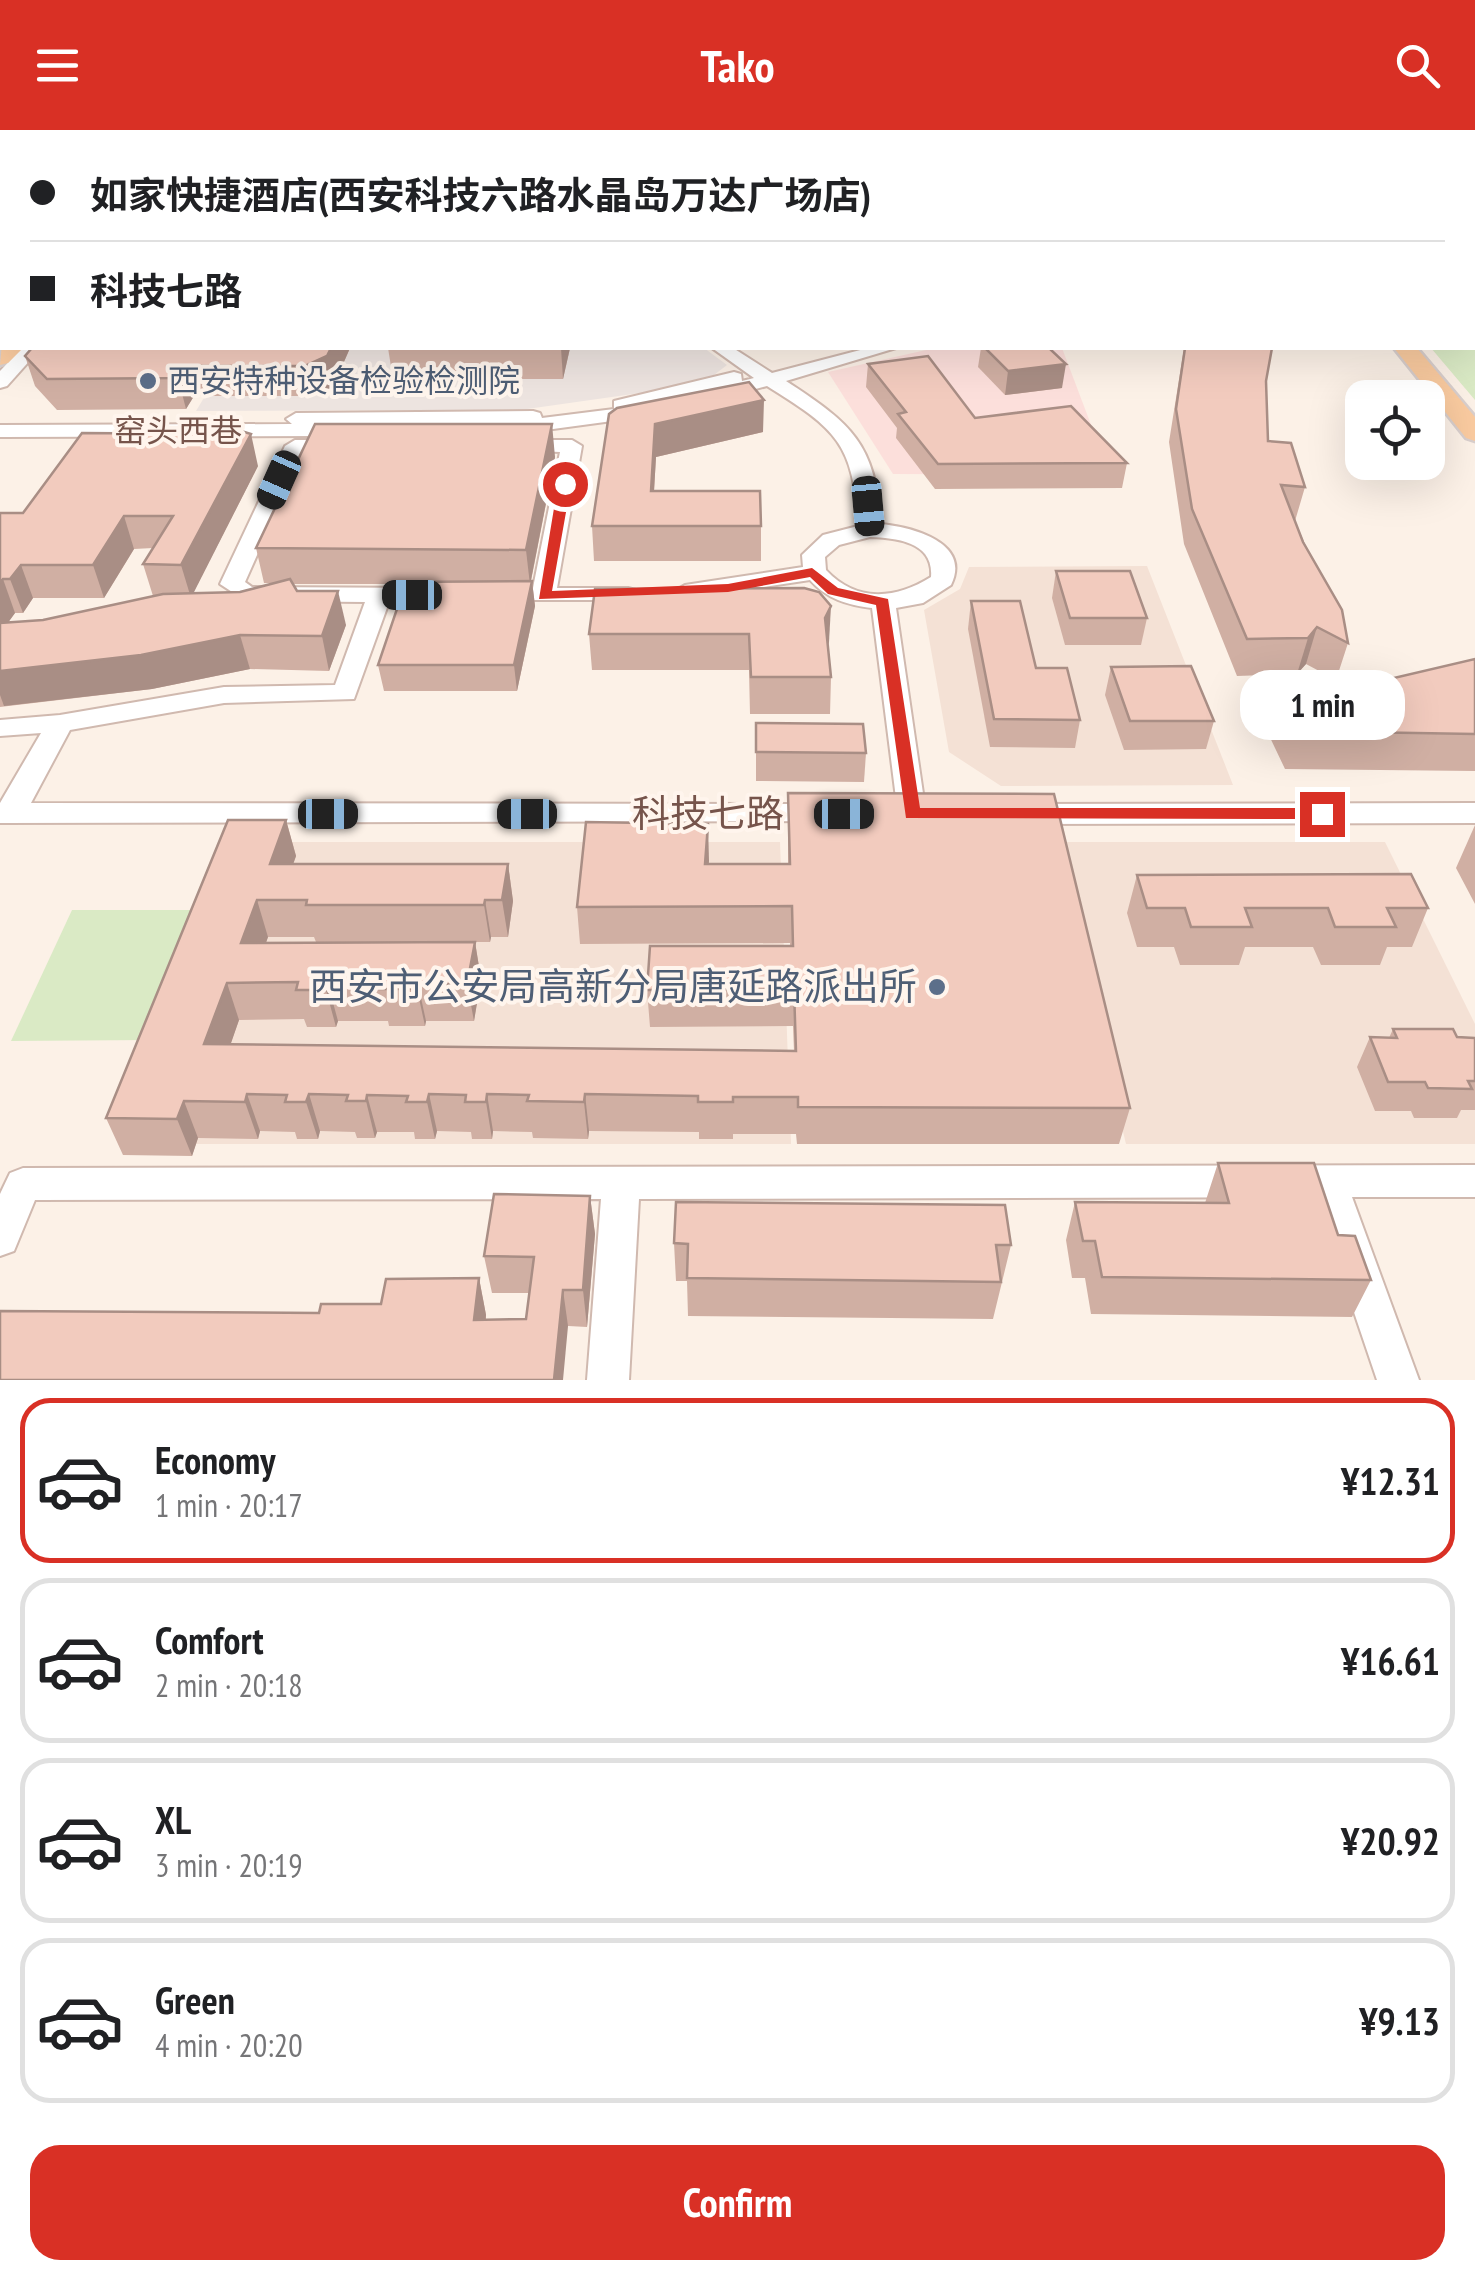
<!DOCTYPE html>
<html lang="en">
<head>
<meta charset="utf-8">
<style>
	:root { --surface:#fff; --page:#f6f6f6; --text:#202124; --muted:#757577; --line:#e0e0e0; --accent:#d93025 }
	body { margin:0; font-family:"PT Sans Narrow","Noto Sans SC",sans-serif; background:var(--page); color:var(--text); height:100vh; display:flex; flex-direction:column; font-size:38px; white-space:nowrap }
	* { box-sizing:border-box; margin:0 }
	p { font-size:32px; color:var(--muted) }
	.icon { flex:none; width:55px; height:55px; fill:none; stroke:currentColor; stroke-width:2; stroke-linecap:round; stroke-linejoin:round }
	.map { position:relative; height:1250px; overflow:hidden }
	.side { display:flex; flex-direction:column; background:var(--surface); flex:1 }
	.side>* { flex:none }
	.top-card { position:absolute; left:0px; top:0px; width:1475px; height:220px; box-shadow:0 10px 40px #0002; display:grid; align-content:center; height:220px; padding:0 30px; background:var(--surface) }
	.fabs { position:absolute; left:1345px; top:250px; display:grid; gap:20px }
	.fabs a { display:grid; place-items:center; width:100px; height:100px; border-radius:20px; background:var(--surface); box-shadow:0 10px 40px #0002; font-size:50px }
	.end { position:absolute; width:45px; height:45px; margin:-22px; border:12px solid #d93025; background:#fff; box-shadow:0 0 0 5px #fff }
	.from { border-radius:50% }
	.bubble { position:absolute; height:70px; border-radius:30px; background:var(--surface); box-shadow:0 10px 40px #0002; font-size:32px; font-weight:600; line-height:70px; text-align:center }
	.car { position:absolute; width:30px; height:60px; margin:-30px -15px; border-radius:12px; box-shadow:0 0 8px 2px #0007; background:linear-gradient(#222 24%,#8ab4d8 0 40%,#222 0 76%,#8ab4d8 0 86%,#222 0) }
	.top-card b { display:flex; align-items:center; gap:35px; height:95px; font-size:38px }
	.top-card b+b { border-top:2px solid var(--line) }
	.top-card i { width:25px; height:25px; background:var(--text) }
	ul { padding:18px 0 0; list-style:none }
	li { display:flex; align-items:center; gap:30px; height:165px; margin:0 20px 15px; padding:0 10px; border:5px solid var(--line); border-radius:30px }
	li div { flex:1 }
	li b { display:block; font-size:38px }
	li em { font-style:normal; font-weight:600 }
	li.current { border-color:var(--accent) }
	li>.icon { width:90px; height:90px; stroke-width:1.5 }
	.button { display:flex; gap:20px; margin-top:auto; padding:20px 30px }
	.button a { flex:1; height:115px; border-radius:30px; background:var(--accent); color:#fff; font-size:40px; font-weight:600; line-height:115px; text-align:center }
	header { display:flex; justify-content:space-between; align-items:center; height:130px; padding:0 30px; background:var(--accent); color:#fff; font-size:45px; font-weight:600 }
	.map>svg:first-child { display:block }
	.residential { fill:#f4e1d5 }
	.commercial { fill:#fcdfdb }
	.industrial { fill:#ede4e0 }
	.green { fill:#daeac5 }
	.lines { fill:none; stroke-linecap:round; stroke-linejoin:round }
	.minor-casing { stroke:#d0b9af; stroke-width:4 }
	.major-casing { stroke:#d9cfcd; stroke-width:5 }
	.minor { fill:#fff; fill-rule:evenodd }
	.major { fill:#facba0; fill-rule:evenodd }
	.wall { fill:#d0afa3; fill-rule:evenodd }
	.shaded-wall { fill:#a98e85 }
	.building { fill:#f2cbbe; stroke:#a98e85; stroke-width:2.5 }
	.route { fill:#d93025 }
	.service-dot { fill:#5c6f8a; stroke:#fff5ed; stroke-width:4 }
	.labels { text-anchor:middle; stroke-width:8; stroke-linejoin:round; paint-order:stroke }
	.far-service-label { font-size:32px; fill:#4e5e75; stroke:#fff5ed; text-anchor:start }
	.far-street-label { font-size:32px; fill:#76544b; stroke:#fff5ed }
	.street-label { font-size:38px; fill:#76544b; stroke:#fff5ed }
	.service-label { font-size:38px; fill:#4e5e75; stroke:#fff5ed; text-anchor:end }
</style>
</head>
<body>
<header><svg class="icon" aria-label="menu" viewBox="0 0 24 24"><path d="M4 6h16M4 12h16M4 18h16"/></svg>Tako<svg class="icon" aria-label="search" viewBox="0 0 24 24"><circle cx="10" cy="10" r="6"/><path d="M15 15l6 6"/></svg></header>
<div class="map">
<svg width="1475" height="1250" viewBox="0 0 1475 1250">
	<rect width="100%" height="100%" fill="#fcf1e7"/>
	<g class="residential">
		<polygon points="1147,436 1233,655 1001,656 949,622 924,480 960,459 969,437"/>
		<polygon points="290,712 780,712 791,1014 188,1014"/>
		<polygon points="1053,712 1385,712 1475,894 1475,1014 1126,1014"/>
	</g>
	<polygon class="commercial" points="935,218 1062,218 1110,345 893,344 828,242"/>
	<polygon class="industrial" points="234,218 704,218 727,235 714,245 647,262 520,280 196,281"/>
	<g class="green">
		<polygon points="1473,17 1475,19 1475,270 1431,218 1472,218"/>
		<polygon points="72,780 200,780 150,910 11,911"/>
	</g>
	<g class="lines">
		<defs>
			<g id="minor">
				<polygon points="593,0 607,0 607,2 594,2"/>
				<polygon points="22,218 41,218 7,256 0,258 0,241"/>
				<path d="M712 218H733L772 243 868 218H896L786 251C852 294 875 313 881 394 911 397 972 412 951 455L923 473 896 478 926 684 922 691H902L898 684 872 478C847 475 827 469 810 450L685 469 673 462 685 455 803 437 802 425 823 405 858 396C854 313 836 299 767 256L718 269 711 267V259L644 275 652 281 642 287 516 304 506 298 511 293 321 295 328 300 318 306 0 307V295L292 294 286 289 296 283 533 281 540 283 542 288 614 279V271L734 242 741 244 742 251 754 248ZM870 407C897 408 934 412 931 447 896 469 857 473 826 440L825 427 839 415Z"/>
				<polygon points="295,310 341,310 351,316 341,322 303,322 245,452 252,457 433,458 441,460 445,465 441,470 389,472 354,569 224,573 70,600 31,673 824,674 834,677 838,684 834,691 0,693 0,673 41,603 0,606 0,590 60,585 224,557 335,555 365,472 246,471 220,454 285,316"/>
				<polygon points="519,310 572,310 582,316 557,458 628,458 636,460 640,465 636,470 488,470 484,465 488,460 533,458 560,322 512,320 509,316 512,312"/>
				<polygon points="1475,673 1475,693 1022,694 1012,691 1008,684 1012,677 1022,674"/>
				<polygon points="1475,1035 1475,1067 1352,1067 1419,1250 1377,1250 1315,1067 639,1069 629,1250 587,1250 601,1069 35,1070 14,1121 0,1126 0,1064 10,1043 23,1038"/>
			</g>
			<g id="major">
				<polygon points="1220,0 1238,0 1240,2 1219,2"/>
				<rect x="1472" y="79" width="3" height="12"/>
				<rect x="0" y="86" width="2" height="12"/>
				<polygon points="2,213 2,218 23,218 8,233 0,235"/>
				<polygon points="1394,218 1417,218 1475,287 1475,311 1466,308"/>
			</g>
		</defs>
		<use href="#minor" class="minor-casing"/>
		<use href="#major" class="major-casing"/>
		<use href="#minor" class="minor"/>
		<use href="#major" class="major"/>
	</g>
	<g class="wall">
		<polygon points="0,0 120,0 117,2 2,2 2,56 0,56"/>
		<rect x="632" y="0" width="184" height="2"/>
		<polygon points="1066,0 1204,0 1203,2 1067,2"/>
		<polygon points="32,218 350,218 333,257 311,266 194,266 186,279 57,280 35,256 25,226"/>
		<polygon points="388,218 570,218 563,249 393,249"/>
		<polygon points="981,218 1049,218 1062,258 1005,265 978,237"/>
		<polygon points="1184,218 1272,218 1266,251 1268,311 1305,357 1295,391 1348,513 1336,550 1306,534 1297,544 1237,546 1184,414 1169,312"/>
		<polygon points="868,234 975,288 1127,333 1122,358 935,359 896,308 897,298 866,257"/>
		<polygon points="609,284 763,302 656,327 654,361 761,396 761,431 594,431 592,396"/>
		<path d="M555 327 531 451H532L535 476 517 561H384L378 535 396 482 394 473 400 454H293L297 461 346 495 329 541 250 539 152 559 0 577V383H23L258 336 193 463 240 462 273 453H264L256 418ZM153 418 143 434 153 466 43 490 8 492 15 483H23L33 468H104L134 419Z"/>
		<polygon points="1056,441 1147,488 1141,515 1065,515 1052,468"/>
		<polygon points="595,459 829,512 828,515 831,547 830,584 750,584 749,540 592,540 589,504"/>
		<polygon points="971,471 1036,538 1080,590 1075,618 990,617 968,499"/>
		<polygon points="1475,529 1475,641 1285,639 1264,595 1275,558 1347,559"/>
		<polygon points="1111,537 1214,591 1206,619 1124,620 1105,565"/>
		<polygon points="756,593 866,623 864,652 756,651"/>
		<path d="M788 663 1130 978 1119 1014H797L796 1004H733V1009H699V1002L589 1001 588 1009 533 1008 532 1002 493 1001 492 1009H472L471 1002 437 1001 435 1009H415L414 1002H377L375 1008H357L355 1002 320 1001 318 1009H297L295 1002 260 1001 258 1009 198 1008 192 1026 123 1025 106 988 286 690 296 726 293 734H508L513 771 508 807H491L490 812H475L481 849 474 891H426L425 896H389L388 891H338L336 897H307L304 889 239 890 230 915 794 921 793 896 650 897 647 860 790 816V813L580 814 577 777 708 734H788ZM268 807H314L316 812H266Z"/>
		<polygon points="1475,695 1475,774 1456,738"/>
		<polygon points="1137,745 1428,778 1412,817 1387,817 1380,835 1321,835 1313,817 1245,817 1239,835 1180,835 1174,817 1137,817 1127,783"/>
		<polygon points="1393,899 1457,907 1475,908 1475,980 1461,980 1457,988 1414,988 1411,981 1375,981 1357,937 1370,907 1389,908"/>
		<polygon points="1218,1033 1338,1105 1371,1150 1352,1187 1091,1184 1085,1148 1072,1148 1066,1110 1075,1072 1205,1073"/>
		<polygon points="590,1066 595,1104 587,1197 319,1183 381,1174 479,1148 486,1185 486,1190 526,1189 529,1163 492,1163 484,1126"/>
		<polygon points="674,1113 1011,1115 993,1189 688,1186 687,1151 676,1151"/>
	</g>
	<g class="shaded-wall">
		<polygon points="90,0 120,0 117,2 87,2"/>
		<polygon points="331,218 350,218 333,257 311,266 305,236"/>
		<polygon points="561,218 570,218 563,249"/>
		<polygon points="1066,234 1062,258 1005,265 1008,241"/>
		<polygon points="186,236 194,266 186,279 178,248"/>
		<polygon points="764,270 763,302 656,327 652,395 651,361 655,294"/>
		<polygon points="552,294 555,327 530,455 526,420"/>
		<polygon points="251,304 258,336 191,468 181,435"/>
		<polygon points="124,386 134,419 104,468 93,435"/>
		<polygon points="21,435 33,468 23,483 10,449"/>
		<polygon points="3,449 15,483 0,504 0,453"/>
		<polygon points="532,451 535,476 517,561 514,535"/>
		<polygon points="338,461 346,495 329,541 322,506"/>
		<polygon points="831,476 829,512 824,524 825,488"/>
		<polygon points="1317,497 1306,534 1297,544 1308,508"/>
		<polygon points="240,505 250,539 152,559 4,576 0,565 0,541"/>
		<polygon points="286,690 296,726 280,771 270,734"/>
		<polygon points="708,694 709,731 706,771 705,734"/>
		<polygon points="508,734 513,771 508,807 502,770"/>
		<polygon points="257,770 268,807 253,850 241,813"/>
		<polygon points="485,770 491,807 490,812 484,775"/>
		<polygon points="475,812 481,849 474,891 467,854"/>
		<polygon points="227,853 239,890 218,951 204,914"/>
		<polygon points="328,854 338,891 336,897 326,860"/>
		<polygon points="418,854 426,891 425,896 417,859"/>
		<polygon points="247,964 260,1001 258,1009 245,972"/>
		<polygon points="309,964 320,1001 318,1009 306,972"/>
		<polygon points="429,964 437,1001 435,1009 427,972"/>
		<polygon points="487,964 493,1001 492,1009 486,972"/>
		<polygon points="585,964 589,1001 588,1009 584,972"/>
		<polygon points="367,965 377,1002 375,1008 366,971"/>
		<polygon points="184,971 198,1008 192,1026 177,989"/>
		<polygon points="590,1066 595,1104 587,1197 583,1160"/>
		<polygon points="479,1148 486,1185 482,1226 474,1190"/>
		<polygon points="563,1160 568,1196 563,1250 554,1250"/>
	</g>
	<g class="building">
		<polygon points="0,0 90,0 87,2 2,2 2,32 0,32"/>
		<rect x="632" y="0" width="165" height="2"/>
		<polygon points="858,0 940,0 944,2 858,2"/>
		<polygon points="1081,0 1182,0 1184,2 1082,2"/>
		<polygon points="32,218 331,218 327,226 305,236 186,236 178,248 47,249 25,226"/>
		<polygon points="985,218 1049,218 1066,234 1008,241"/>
		<polygon points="1185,218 1272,218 1266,251 1268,311 1291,313 1305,357 1281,355 1303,412 1342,480 1348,513 1317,497 1308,508 1247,509 1192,379 1176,279"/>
		<polygon points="928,226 975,288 1071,276 1127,333 938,334 898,284 906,282 868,234"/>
		<polygon points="749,252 764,270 655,294 651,361 760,361 761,396 592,396 609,284 617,278"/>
		<polygon points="315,294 552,294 526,420 256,418"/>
		<polygon points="225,296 251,304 181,435 143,434 173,386 124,386 93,435 21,435 10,449 3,449 0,453 0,383 23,383 82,303 220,304"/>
		<polygon points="1056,441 1130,441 1147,488 1070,488"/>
		<polygon points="290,449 297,461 338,461 322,506 240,505 141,525 0,541 0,493 43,490 163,464 240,462"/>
		<polygon points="532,451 514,535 378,535 399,473 394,473 401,452"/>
		<polygon points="804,458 819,462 831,476 825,488 831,547 751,547 749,504 589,504 595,459"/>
		<polygon points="971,471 1020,471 1036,538 1067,538 1080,590 994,589"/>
		<polygon points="1475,529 1475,604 1297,601 1275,558 1347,559"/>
		<polygon points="1191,536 1214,591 1130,591 1111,537"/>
		<polygon points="756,593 863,594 866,623 756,622"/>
		<polygon points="788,663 1054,664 1130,978 798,977 798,967 733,967 733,972 698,972 698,966 585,964 584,972 527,971 529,965 487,964 486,972 465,972 466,965 429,964 427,972 406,972 408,966 367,965 366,971 346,971 348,965 309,964 306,972 285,972 287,965 247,964 245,972 184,971 177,989 106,988 228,690 286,690 270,734 508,734 502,770 485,770 484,775 306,775 307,770 257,770 241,813 475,812 467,854 418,854 417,859 380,859 382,854 328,854 326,860 296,860 298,852 227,853 204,914 796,921 794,859 647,860 650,816 793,816 792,776 577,777 586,692 708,694 705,734 790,734"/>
		<polygon points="1411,744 1428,778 1387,778 1396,797 1335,797 1328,778 1245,778 1252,797 1191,797 1185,778 1147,778 1137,745"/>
		<polygon points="1393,899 1453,899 1457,907 1475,908 1475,951 1468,951 1472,959 1428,958 1425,952 1388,952 1370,907 1397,908"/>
		<polygon points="1218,1033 1314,1033 1338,1105 1355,1106 1371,1150 1102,1147 1095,1111 1083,1111 1075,1072 1229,1073"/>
		<polygon points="494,1064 590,1066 583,1160 563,1160 554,1250 0,1250 0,1181 319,1183 321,1174 381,1174 386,1149 479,1148 474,1190 526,1189 534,1127 484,1126"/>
		<polygon points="676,1072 1005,1075 1011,1115 996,1115 1001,1152 687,1148 688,1114 674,1113"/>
	</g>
	<polygon class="route" points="565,350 571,354 552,461 728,454 812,438 838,458 888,469 920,678 1322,678 1331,684 1322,689 906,688 876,475 828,464 810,447 728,462 539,469 558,354"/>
	<g class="service-dot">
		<circle cx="148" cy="251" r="10"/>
		<circle cx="937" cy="857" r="10"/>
	</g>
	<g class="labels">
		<g class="far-service-label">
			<text x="168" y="262">西安特种设备检验检测院</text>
		</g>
		<g class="far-street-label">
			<text x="178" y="312">窑头西巷</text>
		</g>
		<g class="street-label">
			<text x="708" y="697">科技七路</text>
		</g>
		<g class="service-label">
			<text x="917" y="870">西安市公安局高新分局唐延路派出所</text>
		</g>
	</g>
</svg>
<div class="fabs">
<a><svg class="icon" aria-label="locate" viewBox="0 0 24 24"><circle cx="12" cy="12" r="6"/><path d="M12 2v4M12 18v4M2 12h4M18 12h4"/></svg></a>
</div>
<i class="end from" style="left:565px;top:354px"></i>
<i class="end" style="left:1322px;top:684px"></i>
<div class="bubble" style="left:1240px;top:540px;width:165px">1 min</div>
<i class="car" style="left:279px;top:350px;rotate:204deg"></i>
<i class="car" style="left:868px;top:376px;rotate:175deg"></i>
<i class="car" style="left:412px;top:465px;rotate:270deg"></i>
<i class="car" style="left:328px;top:684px;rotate:90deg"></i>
<i class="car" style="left:527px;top:684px;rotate:270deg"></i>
<i class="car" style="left:844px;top:684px;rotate:90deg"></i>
<div class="top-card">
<b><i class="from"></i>如家快捷酒店(西安科技六路水晶岛万达广场店)</b>
<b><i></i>科技七路</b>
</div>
</div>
<section class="side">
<ul>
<li class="current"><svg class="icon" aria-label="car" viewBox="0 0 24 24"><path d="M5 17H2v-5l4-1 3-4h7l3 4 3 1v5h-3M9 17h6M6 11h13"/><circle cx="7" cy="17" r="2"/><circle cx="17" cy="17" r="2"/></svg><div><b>Economy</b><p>1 min · 20:17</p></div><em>¥12.31</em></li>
<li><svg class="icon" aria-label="car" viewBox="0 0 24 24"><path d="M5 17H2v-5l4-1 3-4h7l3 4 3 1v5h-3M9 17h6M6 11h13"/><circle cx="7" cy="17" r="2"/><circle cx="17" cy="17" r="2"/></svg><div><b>Comfort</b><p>2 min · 20:18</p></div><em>¥16.61</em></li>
<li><svg class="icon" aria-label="car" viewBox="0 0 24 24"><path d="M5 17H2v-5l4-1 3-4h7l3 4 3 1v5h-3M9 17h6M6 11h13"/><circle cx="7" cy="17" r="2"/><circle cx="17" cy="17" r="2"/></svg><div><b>XL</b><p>3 min · 20:19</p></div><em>¥20.92</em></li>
<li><svg class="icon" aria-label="car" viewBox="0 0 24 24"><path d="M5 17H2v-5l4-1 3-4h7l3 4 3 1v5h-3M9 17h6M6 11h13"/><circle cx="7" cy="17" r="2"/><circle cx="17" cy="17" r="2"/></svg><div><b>Green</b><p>4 min · 20:20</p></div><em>¥9.13</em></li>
</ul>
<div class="button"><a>Confirm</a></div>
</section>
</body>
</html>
